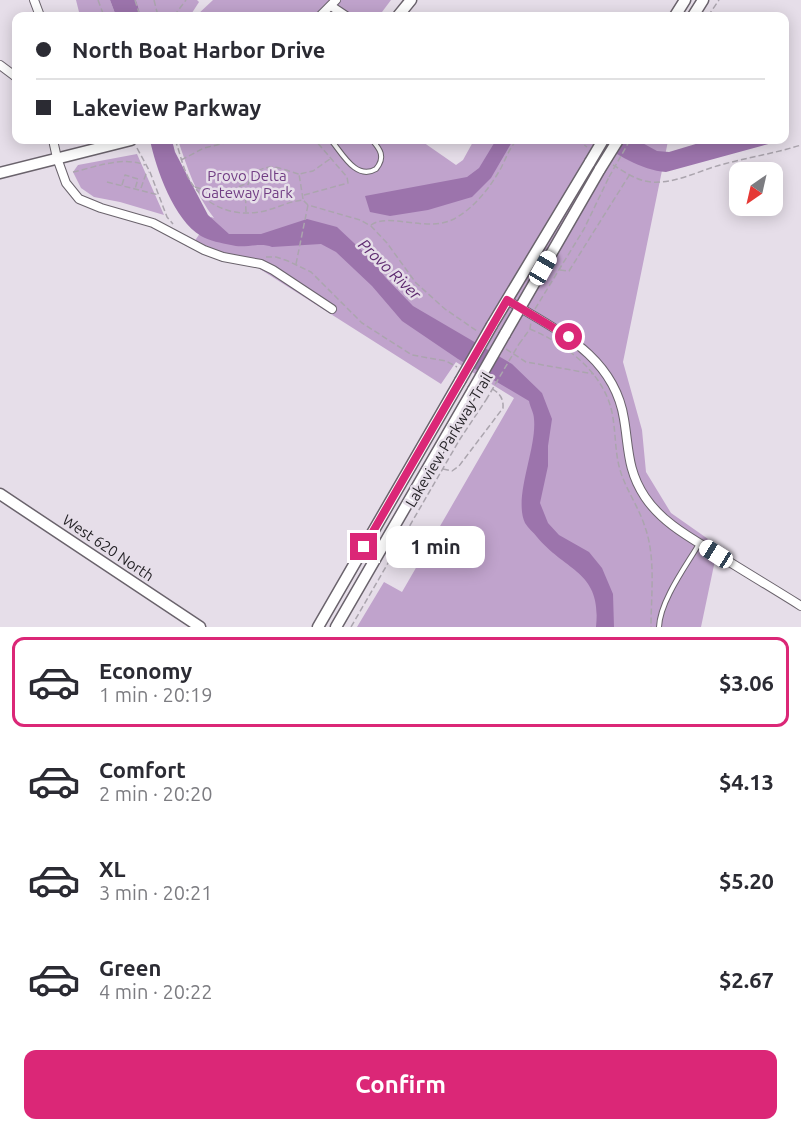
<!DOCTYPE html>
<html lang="en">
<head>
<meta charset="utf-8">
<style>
	:root { --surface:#fff; --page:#f2f2f3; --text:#2b2b33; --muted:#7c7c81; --line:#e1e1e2; --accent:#db2777 }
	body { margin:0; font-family:Ubuntu,sans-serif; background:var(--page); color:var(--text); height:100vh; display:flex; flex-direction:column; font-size:22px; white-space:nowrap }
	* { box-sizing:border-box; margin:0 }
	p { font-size:20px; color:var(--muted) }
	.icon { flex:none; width:33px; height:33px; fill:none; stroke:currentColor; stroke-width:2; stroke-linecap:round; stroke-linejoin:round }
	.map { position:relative; height:627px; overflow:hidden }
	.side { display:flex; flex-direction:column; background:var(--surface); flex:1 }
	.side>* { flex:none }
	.hud { position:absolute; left:12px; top:12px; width:777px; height:132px; border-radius:12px; box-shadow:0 3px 15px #0003; display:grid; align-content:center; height:132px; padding:0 24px; background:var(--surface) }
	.needle { width:39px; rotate:214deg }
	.tools { position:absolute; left:729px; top:162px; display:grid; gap:12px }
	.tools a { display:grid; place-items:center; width:54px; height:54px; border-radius:12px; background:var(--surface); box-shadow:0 3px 15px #0003; font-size:30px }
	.end { position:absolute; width:27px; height:27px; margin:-14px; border:8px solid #db2777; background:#fff; box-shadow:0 0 0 3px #fff }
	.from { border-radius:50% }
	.bubble { position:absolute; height:42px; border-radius:12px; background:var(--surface); box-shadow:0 3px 15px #0003; font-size:20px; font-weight:700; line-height:42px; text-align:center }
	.car { position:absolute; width:18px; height:36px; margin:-18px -9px; border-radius:8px; box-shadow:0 0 4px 2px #0007; background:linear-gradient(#fff 24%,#345 0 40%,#fff 0 76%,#345 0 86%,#fff 0) }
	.hud b { display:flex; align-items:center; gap:21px; height:57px; font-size:22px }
	.hud b+b { border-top:2px solid var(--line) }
	.hud i { width:15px; height:15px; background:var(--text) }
	ul { padding:10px 0 0; list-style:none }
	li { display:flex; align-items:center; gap:18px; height:90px; margin:0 12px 9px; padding:0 12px; border:3px solid transparent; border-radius:12px }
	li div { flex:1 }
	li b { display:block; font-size:22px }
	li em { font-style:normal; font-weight:700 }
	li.selected { border-color:var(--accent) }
	li>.icon { width:54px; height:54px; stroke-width:1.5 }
	.action { display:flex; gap:12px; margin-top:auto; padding:12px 24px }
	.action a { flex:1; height:69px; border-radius:12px; background:var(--accent); color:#fff; font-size:24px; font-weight:700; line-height:69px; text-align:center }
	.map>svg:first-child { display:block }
	.green { fill:#c0a3cc }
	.water { fill:#9c74ac }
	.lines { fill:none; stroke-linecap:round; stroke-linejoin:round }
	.lane-casing { stroke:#6a636c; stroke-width:6 }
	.street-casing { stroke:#6a636c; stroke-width:10 }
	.secondary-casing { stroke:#6a636c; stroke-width:13 }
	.path { stroke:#aba5ae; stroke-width:1.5; stroke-dasharray:6 3; stroke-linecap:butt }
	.lane { stroke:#fff; stroke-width:4 }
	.street { stroke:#fff; stroke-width:8 }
	.secondary { stroke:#fff; stroke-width:10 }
	.secondary-bridge-casing { stroke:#6a636c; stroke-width:13; stroke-linecap:butt }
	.path-bridge { stroke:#aba5ae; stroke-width:1.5; stroke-dasharray:6 3; stroke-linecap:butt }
	.secondary-bridge { stroke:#fff; stroke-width:10 }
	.route { stroke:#db2777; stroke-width:8 }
	.labels { text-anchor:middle; stroke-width:5; stroke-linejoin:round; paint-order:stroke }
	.park-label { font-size:15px; fill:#713d84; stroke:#e6dee9 }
	.street-label { font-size:15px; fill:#211f23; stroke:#e6dee9 }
	.water-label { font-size:16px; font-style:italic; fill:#5d296f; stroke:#e6dee9 }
</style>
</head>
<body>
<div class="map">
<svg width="801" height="627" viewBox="0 0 801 627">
	<rect width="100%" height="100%" fill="#e6dee9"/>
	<g class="green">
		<polygon points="76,0 110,0 116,16 80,16"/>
		<polygon points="136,0 197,0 199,2 190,16 141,16"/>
		<polygon points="213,0 391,0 379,16 196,16"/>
		<path d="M178 140H420L456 165 463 160 474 140 668 141 623 362 642 430 646 472 671 513 718 546 701 627H357L384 582 402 592 514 398 456 362 441 384 241 257 225 254 194 242 211 217 214 218C196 195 187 167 178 140Z"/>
		<polygon points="137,154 164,215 120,202 94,197 81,188 73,172 78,165"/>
	</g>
	<g class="water">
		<polygon points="110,0 136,0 141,16 116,16"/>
		<path d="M150 140H172L175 152 208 215 229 234H261L307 219 337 227 371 259 386 278 413 306 512 364 542 393 552 419 548 446V466L540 503 548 523 559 535 589 552 602 568 613 594 614 627H596C602 571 566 572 537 537 534 533 528 528 525 523 513 497 537 449 534 419 534 413 530 407 529 401L458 359 402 321 372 286 336 252 321 244 272 247C260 242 244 249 231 245 221 243 210 241 201 236 174 220 156 169 150 140Z"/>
		<polygon points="496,140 513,140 491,178 472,197 428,210 390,216 370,212 365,196 467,177 479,168"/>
		<path d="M595 140H637L657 151 669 152 709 140H783L666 172C641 170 616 154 595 140Z"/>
	</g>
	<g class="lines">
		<defs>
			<g id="lane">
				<path d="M331 140C342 153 356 181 376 169 386 157 380 149 372 140"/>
				<path d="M659 627C660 601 686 566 699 544"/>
			</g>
			<g id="street">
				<polyline points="34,0 40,16"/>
				<polyline points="331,6 346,16"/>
				<polyline points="320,16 336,0"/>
				<polyline points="0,65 16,77"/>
				<polyline points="53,140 57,158 66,183 79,199 101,208 153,223 204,250 223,257 261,264 273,270 332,309"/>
				<path d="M507 300C556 330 614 355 624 419 629 448 627 470 645 497 663 524 693 539 720 556 747 573 774 589 801 606"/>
			</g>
			<g id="secondary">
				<polyline points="398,16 411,0"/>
				<polyline points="675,16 685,0"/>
				<polyline points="693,16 703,0"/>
				<polyline points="0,173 131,140"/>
				<polyline points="492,325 590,162"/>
				<polyline points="505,334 600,169"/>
				<polyline points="0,494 200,627"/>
				<polyline points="318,627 460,381"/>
				<polyline points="336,627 473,390"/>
			</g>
		</defs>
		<use href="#lane" class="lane-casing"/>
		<use href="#street" class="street-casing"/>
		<use href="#secondary" class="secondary-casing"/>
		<g class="path">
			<polyline points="98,0 104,16"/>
			<polyline points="135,0 140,16"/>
			<polyline points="154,0 158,16"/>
			<polyline points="174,16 186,0"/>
			<polyline points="708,16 719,0"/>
			<path d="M175 140C180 152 182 166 189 179 203 204 230 217 259 212 274 210 288 201 303 200L308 205 360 220 371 226 387 243 416 283 445 309 477 331"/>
			<polyline points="577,140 587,147"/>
			<polyline points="137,148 150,172 167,217 173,224"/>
			<polyline points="181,160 204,148 238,140"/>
			<path d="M613 165C625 172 637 181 651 182 676 184 700 170 724 164 750 157 776 153 801 145"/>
			<path d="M73 172C96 167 122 156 145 165"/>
			<polyline points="107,182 159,195"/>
			<polyline points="122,185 125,175 138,179 135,189"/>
			<path d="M195 187C214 193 227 193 245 184"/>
			<polyline points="141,188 146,174 149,172"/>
			<polyline points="304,195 348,183 347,177 315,140"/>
			<polyline points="303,199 299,174 313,171 330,159"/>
			<path d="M246 212C245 194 245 169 271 167 280 167 290 172 299 174"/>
			<path d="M371 225C389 212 427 233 454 219 475 207 489 189 501 168 506 158 510 147 517 140"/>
			<polyline points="266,257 276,257 288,261 311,272 362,323 412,355 446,361 457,367"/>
			<polyline points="296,264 308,205"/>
			<polyline points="560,270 569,271 630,174"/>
			<polyline points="535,309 584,229 609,177"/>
			<path d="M530 329C568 345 607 375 613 418 616 437 615 455 621 473 627 491 639 508 645 527 656 558 651 595 651 627"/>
			<polyline points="519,344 530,329 531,322"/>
			<polyline points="506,349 526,362 594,374"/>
			<path d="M443 469 452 471 459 466 503 408C504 395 496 391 486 385"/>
			<polyline points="351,627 460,439 486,400"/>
		</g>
		<use href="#lane" class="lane"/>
		<use href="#street" class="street"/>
		<use href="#secondary" class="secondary"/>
		<defs>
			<g id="secondary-bridge">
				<polyline points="590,162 603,140"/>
				<polyline points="600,169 618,140"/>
				<polyline points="460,381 492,325"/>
				<polyline points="473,390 505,334"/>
			</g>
		</defs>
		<use href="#secondary-bridge" class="secondary-bridge-casing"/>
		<g class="path-bridge">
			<polyline points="609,177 630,140"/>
			<polyline points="486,400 519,344"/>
		</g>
		<use href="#secondary-bridge" class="secondary-bridge"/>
	</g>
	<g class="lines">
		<polyline class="route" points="364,547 507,300 569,337"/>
	</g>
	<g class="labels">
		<g class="park-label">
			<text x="247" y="181">Provo Delta<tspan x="247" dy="17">Gateway Park</tspan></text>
		</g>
		<g class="street-label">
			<text transform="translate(449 440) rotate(-59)" y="5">Lakeview Parkway Trail</text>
			<text transform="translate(108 548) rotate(34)" y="5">West 620 North</text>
		</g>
		<g class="water-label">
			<text transform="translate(390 269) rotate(44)" y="6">Provo River</text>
		</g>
	</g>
</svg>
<div class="tools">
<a><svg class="needle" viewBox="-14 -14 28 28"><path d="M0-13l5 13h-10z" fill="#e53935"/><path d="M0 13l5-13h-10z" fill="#7c7c81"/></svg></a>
</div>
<i class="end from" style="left:569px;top:337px"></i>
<i class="end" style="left:364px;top:547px"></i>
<div class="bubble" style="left:386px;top:526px;width:99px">1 min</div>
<i class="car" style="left:543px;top:268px;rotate:30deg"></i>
<i class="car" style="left:716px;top:554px;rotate:302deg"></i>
<div class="hud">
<b><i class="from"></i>North Boat Harbor Drive</b>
<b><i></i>Lakeview Parkway</b>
</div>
</div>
<section class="side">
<ul>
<li class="selected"><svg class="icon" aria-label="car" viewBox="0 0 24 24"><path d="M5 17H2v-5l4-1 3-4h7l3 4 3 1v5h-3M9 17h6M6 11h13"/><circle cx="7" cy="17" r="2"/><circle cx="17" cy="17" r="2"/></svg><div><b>Economy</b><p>1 min · 20:19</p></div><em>$3.06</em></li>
<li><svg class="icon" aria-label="car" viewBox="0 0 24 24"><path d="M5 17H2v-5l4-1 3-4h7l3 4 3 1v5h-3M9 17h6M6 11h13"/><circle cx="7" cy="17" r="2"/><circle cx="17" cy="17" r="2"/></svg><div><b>Comfort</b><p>2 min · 20:20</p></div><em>$4.13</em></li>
<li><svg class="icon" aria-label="car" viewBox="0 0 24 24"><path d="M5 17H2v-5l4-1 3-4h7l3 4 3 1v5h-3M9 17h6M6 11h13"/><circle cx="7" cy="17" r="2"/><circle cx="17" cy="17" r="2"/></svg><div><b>XL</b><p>3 min · 20:21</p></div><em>$5.20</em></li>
<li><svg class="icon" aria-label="car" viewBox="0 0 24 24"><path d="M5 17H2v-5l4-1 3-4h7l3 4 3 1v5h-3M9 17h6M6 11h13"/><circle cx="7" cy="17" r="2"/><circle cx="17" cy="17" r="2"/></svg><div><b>Green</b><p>4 min · 20:22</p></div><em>$2.67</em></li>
</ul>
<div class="action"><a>Confirm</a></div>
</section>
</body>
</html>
